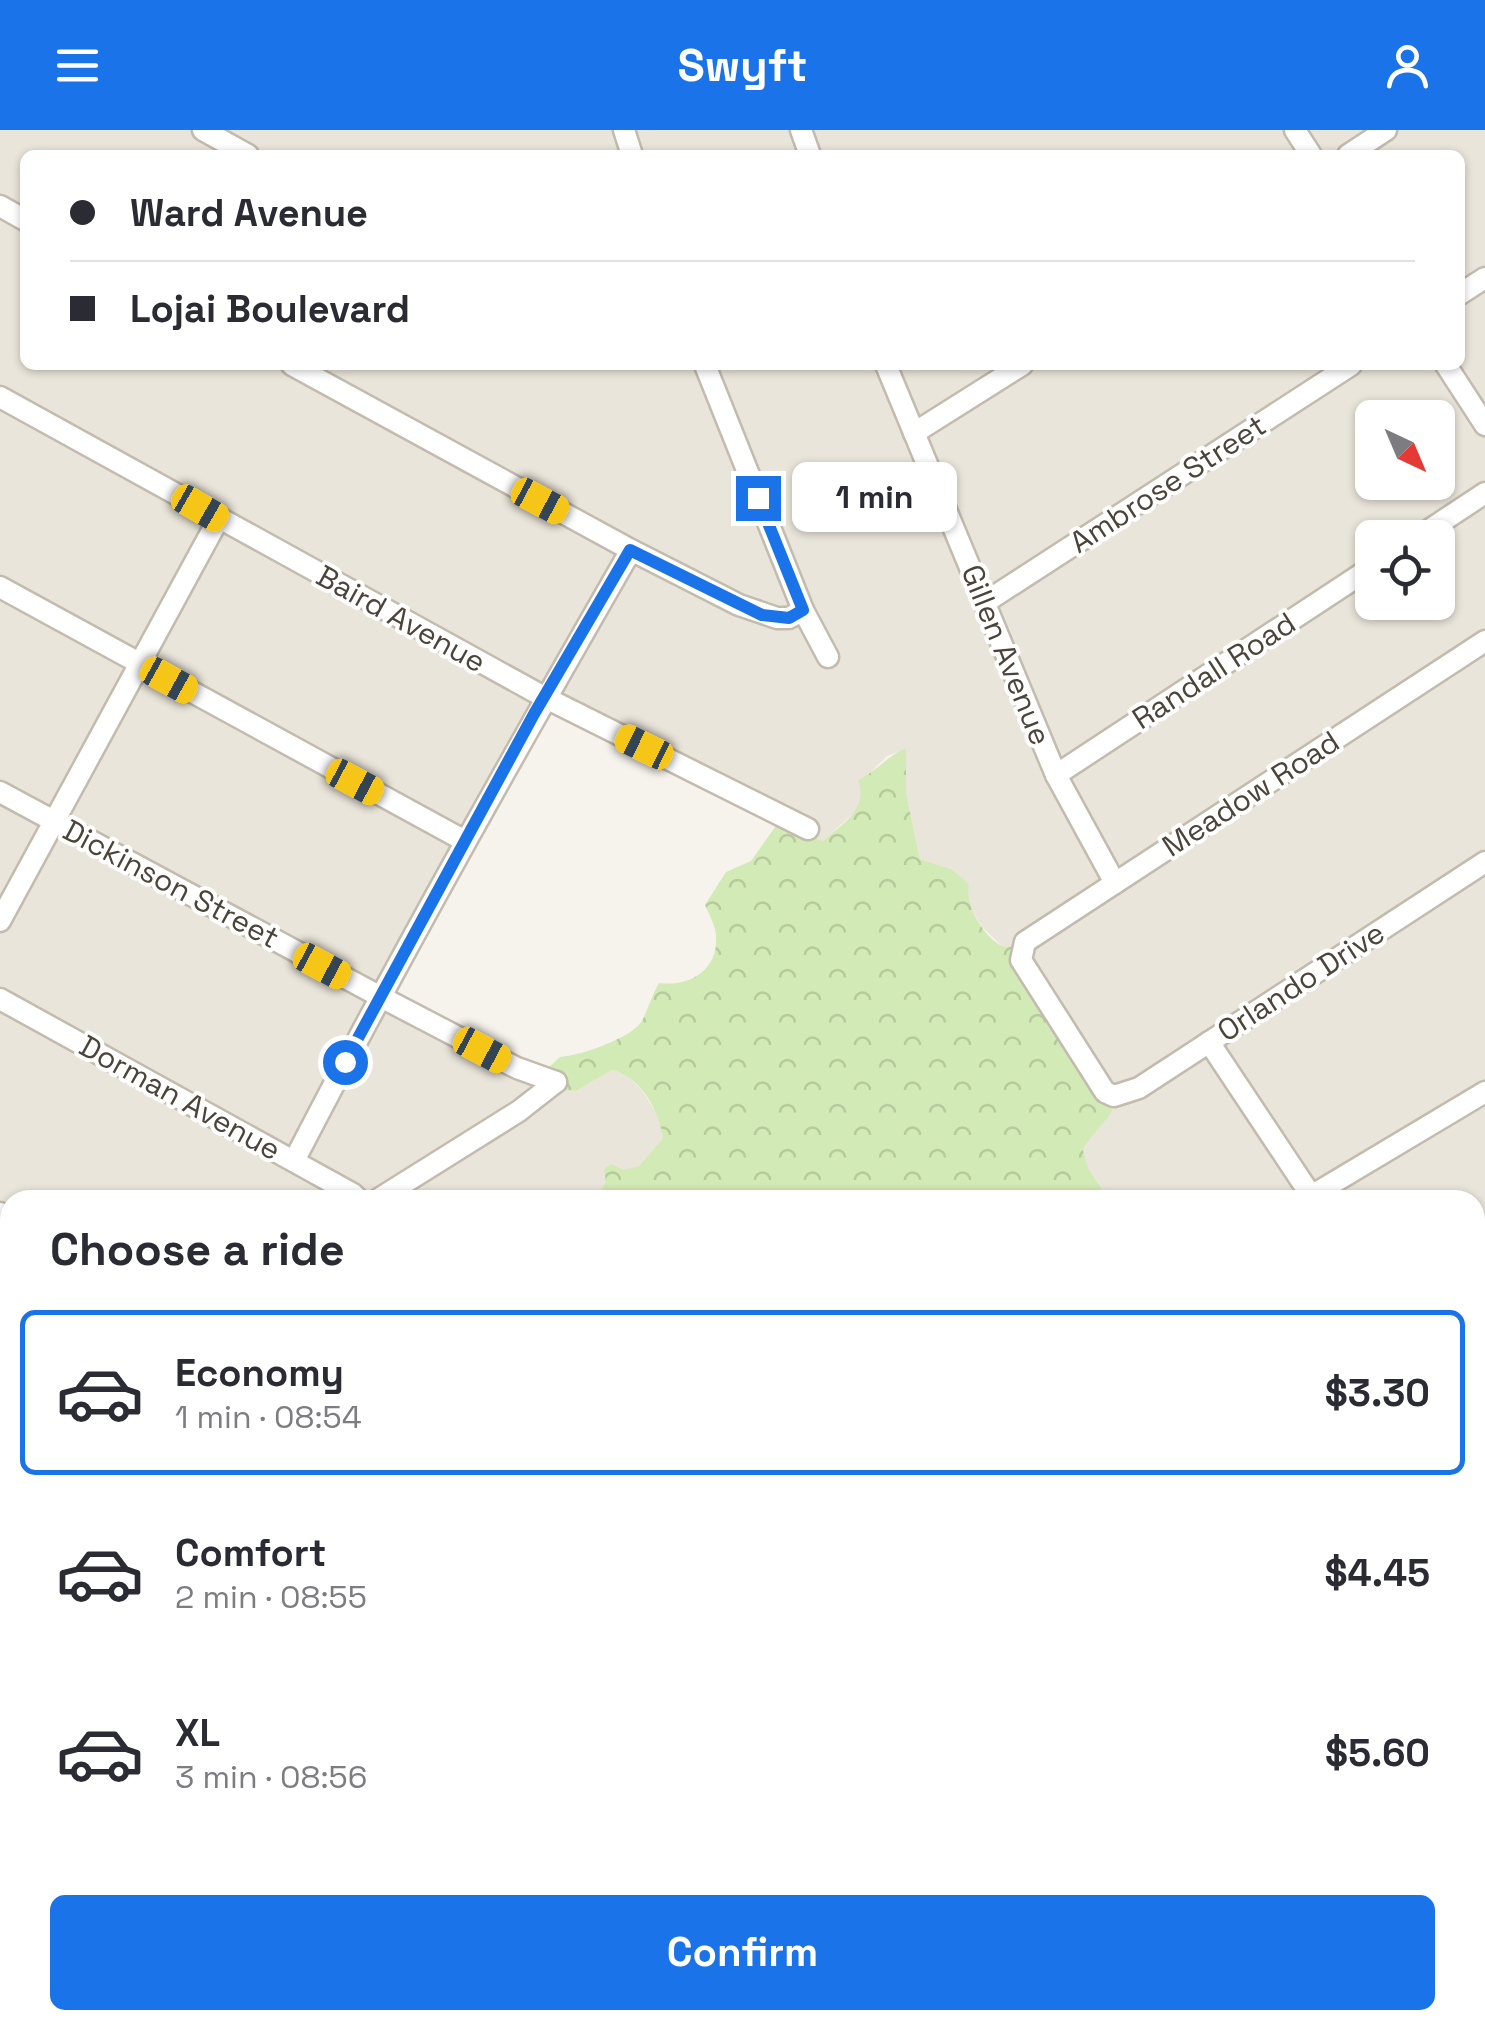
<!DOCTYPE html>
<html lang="en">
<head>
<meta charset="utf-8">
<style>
	:root { --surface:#fff; --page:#f7f7f7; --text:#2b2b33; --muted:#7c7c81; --line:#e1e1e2; --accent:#1a73e8 }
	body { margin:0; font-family:"Space Grotesk",sans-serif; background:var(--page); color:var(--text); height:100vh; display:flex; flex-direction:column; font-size:38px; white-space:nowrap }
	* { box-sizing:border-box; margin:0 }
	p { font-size:32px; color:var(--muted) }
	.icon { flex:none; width:55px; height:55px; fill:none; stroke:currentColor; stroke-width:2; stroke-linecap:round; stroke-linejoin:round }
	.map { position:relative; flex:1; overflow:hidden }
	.side { position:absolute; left:0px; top:1060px; width:1485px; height:840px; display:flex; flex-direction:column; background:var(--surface); border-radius:30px 30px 0 0; box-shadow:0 2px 8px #0004 }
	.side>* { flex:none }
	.guide { position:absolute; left:20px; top:20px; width:1445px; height:220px; border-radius:15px; box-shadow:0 2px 8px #0004; display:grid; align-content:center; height:220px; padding:0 50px; background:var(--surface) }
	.needle { width:65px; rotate:136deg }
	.tools { position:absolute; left:1355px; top:270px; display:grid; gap:20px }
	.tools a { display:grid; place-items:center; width:100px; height:100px; border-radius:15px; background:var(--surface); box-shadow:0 2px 8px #0004; font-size:50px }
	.end { position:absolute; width:45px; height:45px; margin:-22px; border:12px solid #1a73e8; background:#fff; box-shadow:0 0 0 5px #fff }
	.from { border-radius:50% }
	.bubble { position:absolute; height:70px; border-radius:15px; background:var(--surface); box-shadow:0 2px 8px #0004; font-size:32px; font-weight:800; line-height:70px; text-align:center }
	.car { position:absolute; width:30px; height:60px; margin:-30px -15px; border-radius:12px; box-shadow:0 0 8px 2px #0007; background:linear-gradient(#f5c518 24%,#345 0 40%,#f5c518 0 76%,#345 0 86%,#f5c518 0) }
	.guide b { display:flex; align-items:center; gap:35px; height:95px; font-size:38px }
	.guide b+b { border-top:2px solid var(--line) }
	.guide i { width:25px; height:25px; background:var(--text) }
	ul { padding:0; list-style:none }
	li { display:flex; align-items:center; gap:30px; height:165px; margin:0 20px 15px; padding:0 30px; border:5px solid transparent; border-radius:15px }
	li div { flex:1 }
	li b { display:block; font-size:38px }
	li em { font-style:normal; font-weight:800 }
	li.on { border-color:var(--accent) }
	li>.icon { width:90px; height:90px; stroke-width:1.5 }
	h2 { padding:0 50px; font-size:45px; line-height:120px }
	.action { display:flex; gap:20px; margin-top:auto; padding:20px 50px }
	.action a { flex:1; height:115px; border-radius:15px; background:var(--accent); color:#fff; font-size:40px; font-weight:800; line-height:115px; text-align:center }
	header { display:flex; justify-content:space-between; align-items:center; height:130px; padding:0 50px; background:var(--accent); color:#fff; font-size:45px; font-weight:800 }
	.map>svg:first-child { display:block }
	.residential { fill:#eae5da; fill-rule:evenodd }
	.forest { fill:url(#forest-crowns) }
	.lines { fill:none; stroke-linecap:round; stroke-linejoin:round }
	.minor-casing { stroke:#c2bbae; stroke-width:25 }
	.major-casing { stroke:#e6c16a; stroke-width:30 }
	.minor { stroke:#fff; stroke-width:20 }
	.major { stroke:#ffe39c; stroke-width:25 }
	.route { stroke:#1a73e8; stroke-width:12 }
	.labels { text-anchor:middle; stroke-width:8; stroke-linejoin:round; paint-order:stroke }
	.street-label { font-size:30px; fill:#4b4439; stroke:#fff }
</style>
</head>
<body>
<header><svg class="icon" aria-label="menu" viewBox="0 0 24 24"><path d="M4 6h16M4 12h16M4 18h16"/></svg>Swyft<svg class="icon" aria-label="person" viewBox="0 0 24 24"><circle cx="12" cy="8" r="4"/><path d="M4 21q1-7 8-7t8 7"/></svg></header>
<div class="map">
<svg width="1485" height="1900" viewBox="0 0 1485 1900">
	<defs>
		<pattern id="forest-crowns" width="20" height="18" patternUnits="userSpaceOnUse" patternTransform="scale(2.5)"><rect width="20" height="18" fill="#d2eab5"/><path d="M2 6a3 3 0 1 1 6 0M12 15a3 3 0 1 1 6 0" fill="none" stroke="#b6ca9c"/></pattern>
	</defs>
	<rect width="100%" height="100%" fill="#f6f3ec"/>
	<g class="residential">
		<path d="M0 0H1485V1426L1475 1419V1070H1088L1102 1057 1089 1040 1083 1020 1092 1002 1116 977 1002 816 981 796 951 739 920 729 906 663V619L887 626 867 646 858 679 823 711 781 693 543 563 380 861 576 961 612 940 625 944 641 959 660 989 663 1008 639 1036 606 1051 595 1070H522L518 1065 511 1070H10V1890H681L678 1900H0ZM25 25H1460V235H25ZM1372 288H1438V352H1372ZM1372 408H1438V472H1372Z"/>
		<polygon points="834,1890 994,1890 996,1900 837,1900"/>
	</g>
	<g class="forest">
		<path d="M906 618V663L920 729 951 739 969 754C964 773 983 807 1002 816 1007 818 1013 816 1019 817L1117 968C1115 985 1092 1002 1083 1020L1089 1040 1102 1058 1088 1070H595L606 1051 604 1039 611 1034 624 1040 639 1036 663 1008C659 980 641 947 612 940L576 961 540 959 534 951 560 927C579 926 632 908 642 891 648 879 652 865 659 853 690 857 719 840 716 805 715 795 709 784 705 775L726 742 751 731 778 693 823 711C843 693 869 679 858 650 876 642 887 626 906 618Z"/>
		<polygon points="1475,1419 1485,1426 1485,1900 996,1900 994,1890 1475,1890"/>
		<polygon points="681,1890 834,1890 837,1900 678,1900"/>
	</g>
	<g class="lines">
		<defs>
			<g id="minor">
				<polyline points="203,0 248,25"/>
				<polyline points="624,0 632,25"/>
				<polyline points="801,0 810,25"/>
				<polyline points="1295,0 1311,25"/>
				<polyline points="1348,25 1386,0"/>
				<polyline points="0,76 25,90"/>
				<polyline points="1460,164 1485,148"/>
				<polyline points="292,235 631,420 739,475 777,488 789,488 803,480"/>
				<polyline points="705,235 803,480 828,527"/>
				<polyline points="886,235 1056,645 1115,753"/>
				<polyline points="1446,235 1485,295"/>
				<polyline points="0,267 546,568 808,699"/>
				<polyline points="914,303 1022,235"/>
				<polyline points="1417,408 1485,363"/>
				<polyline points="0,457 465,711"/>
				<polyline points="984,473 1351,235"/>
				<polyline points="1485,511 1025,812 1021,830 1105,962 1114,966 1139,958 1485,732"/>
				<polyline points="1056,645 1372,437"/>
				<polyline points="0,662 379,866 517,938 556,952"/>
				<polyline points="0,791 219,388"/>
				<polyline points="0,869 353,1064 359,1070"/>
				<polyline points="1209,912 1314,1070"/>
				<path d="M294 1031C401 824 515 622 631 420"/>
				<polyline points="1311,1066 1485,962"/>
				<polyline points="377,1070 519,981 556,952"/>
				<polyline points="0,1083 10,1089"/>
				<polyline points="0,1281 10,1276"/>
				<polyline points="1475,1307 1485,1312"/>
				<polyline points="0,1454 10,1450"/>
				<polyline points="0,1636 10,1632"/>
				<polyline points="0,1829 10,1825"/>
				<polyline points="293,1900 316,1890"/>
				<polyline points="919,1900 920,1890"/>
				<polyline points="1473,1900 1485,1884"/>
			</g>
			<g id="major">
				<polyline points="0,1418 10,1428"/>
				<polyline points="341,1890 344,1900"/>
			</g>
		</defs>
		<use href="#minor" class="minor-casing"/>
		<use href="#major" class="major-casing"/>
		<use href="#minor" class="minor"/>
		<use href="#major" class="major"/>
	</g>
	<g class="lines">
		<polyline class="route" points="345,932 534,584 630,420 762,485 789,488 803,480 758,368"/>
	</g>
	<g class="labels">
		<g class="street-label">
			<text transform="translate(1168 354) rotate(-33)" y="10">Ambrose Street</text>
			<text transform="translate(401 489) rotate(29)" y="10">Baird Avenue</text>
			<text transform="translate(1006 525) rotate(68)" y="10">Gillen Avenue</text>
			<text transform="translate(1214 541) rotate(-33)" y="10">Randall Road</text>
			<text transform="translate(1251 664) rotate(-33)" y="10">Meadow Road</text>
			<text transform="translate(171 754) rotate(28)" y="10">Dickinson Street</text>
			<text transform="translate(1301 852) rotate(-33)" y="10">Orlando Drive</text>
			<text transform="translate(180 968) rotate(29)" y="10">Dorman Avenue</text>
		</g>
	</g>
</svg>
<div class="tools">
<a><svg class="needle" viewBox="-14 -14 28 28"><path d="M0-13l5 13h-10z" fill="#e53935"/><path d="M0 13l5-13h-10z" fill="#7c7c81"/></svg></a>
<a><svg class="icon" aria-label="locate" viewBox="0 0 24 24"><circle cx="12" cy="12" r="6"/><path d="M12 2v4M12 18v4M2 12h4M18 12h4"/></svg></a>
</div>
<i class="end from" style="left:345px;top:932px"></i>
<i class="end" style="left:758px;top:368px"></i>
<div class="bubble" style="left:792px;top:332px;width:165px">1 min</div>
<i class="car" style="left:540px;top:371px;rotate:118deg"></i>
<i class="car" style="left:200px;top:378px;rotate:120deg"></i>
<i class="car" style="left:169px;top:550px;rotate:119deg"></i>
<i class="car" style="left:644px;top:617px;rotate:296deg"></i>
<i class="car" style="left:355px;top:652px;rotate:118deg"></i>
<i class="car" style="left:322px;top:836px;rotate:118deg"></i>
<i class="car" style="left:482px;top:920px;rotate:118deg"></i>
<div class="guide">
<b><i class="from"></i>Ward Avenue</b>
<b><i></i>Lojai Boulevard</b>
</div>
<section class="side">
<h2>Choose a ride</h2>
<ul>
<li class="on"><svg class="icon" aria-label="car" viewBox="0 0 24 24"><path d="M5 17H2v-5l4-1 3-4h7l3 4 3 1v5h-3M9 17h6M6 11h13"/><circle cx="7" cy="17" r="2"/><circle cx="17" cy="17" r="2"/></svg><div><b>Economy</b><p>1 min · 08:54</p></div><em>$3.30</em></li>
<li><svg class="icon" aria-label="car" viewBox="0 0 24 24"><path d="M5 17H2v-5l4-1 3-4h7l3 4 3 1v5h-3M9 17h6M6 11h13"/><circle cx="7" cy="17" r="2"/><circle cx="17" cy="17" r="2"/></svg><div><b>Comfort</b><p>2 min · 08:55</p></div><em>$4.45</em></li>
<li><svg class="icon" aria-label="car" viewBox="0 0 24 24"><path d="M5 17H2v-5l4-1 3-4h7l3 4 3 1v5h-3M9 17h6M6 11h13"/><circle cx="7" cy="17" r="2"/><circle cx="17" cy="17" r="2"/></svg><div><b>XL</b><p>3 min · 08:56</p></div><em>$5.60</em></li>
</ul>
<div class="action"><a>Confirm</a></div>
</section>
</div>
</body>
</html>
